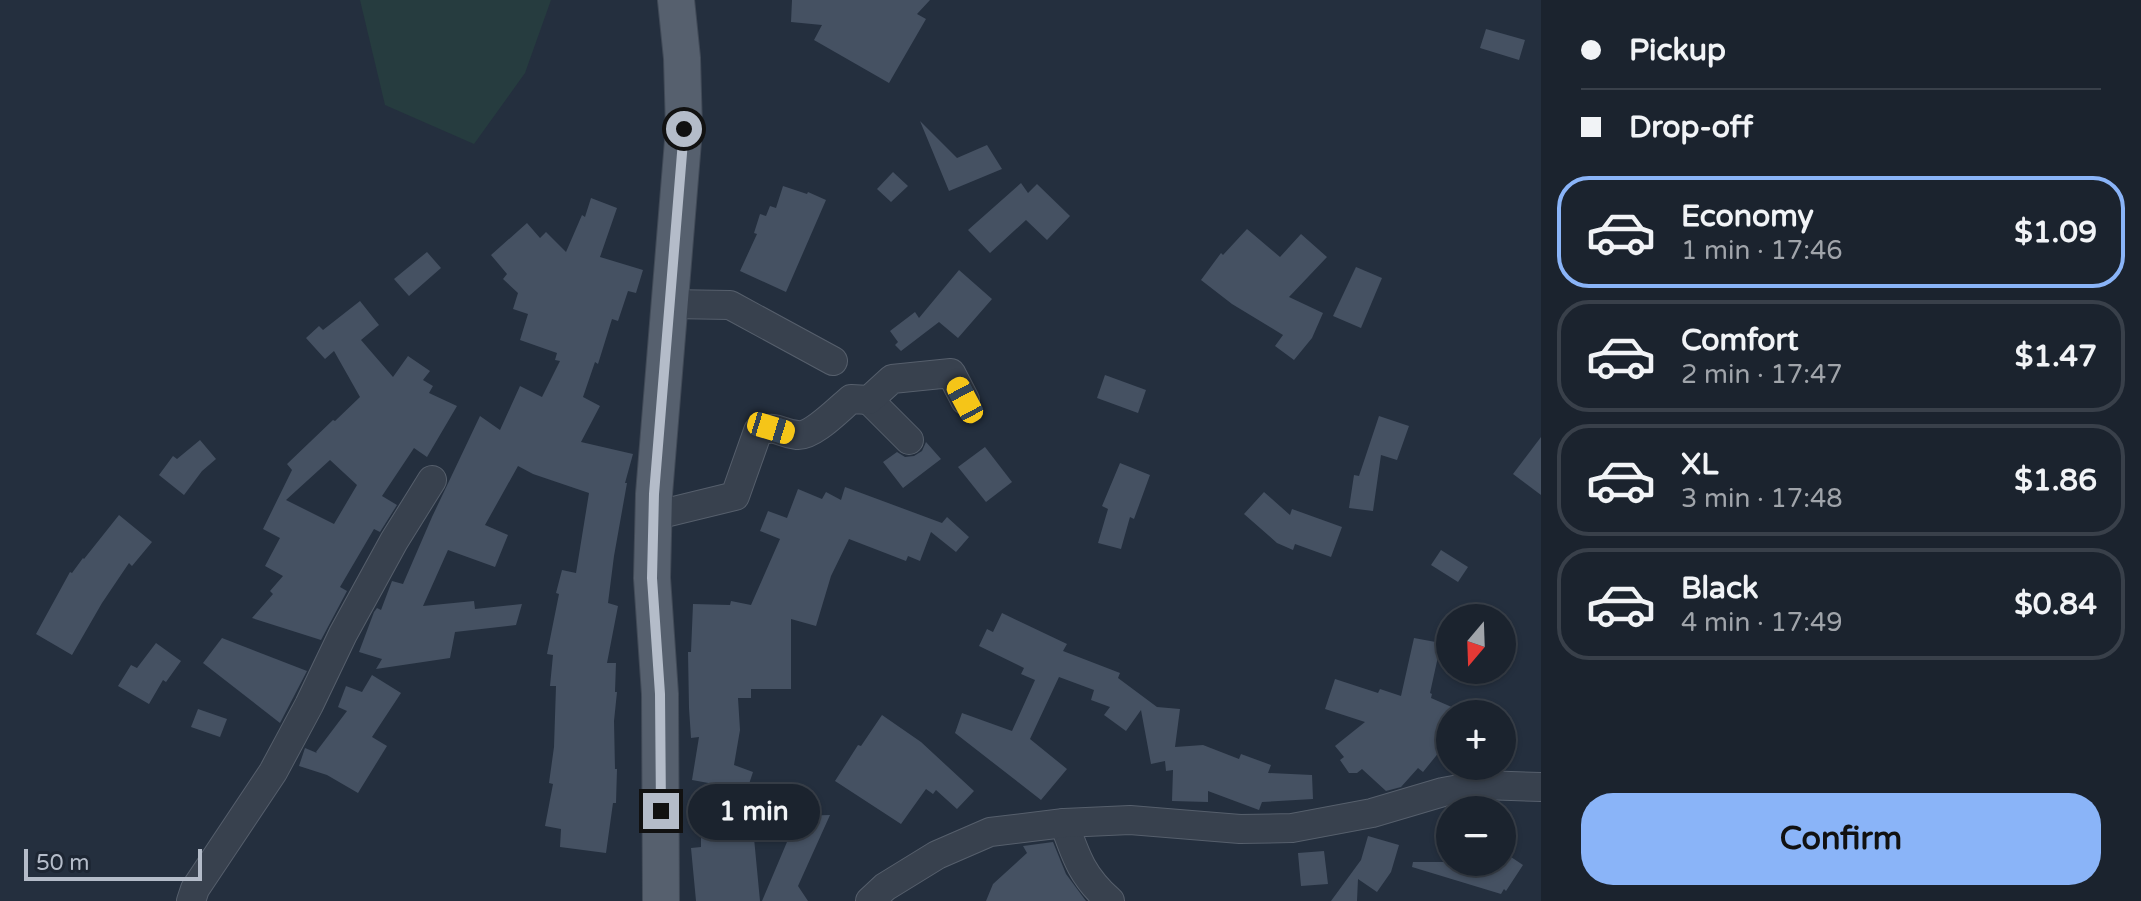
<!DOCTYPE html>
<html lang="en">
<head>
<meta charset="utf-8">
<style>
	:root { --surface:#1b232e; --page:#242b36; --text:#f1f3f6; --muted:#a0a4aa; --line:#39404a; --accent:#8ab4f8 }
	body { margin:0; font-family:"Varela Round",sans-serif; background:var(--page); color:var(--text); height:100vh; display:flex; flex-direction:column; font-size:30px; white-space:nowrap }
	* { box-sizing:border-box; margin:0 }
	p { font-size:26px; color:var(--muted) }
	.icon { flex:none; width:44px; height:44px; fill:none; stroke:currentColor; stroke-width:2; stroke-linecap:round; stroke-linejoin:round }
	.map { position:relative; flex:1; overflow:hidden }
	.drawer { display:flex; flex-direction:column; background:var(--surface); width:600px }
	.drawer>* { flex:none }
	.hud { display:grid; align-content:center; height:176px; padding:0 40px; background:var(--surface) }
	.needle { width:52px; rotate:199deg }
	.buttons { position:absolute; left:1436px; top:604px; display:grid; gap:16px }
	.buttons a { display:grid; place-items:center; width:80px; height:80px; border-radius:50%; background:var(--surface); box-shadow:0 2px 6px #0004,0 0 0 2px var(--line); font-size:40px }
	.scale { position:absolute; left:24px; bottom:20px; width:178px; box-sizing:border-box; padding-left:8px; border:4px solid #b4bcc9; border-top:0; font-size:22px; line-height:28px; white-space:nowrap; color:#b4bcc9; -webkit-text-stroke:6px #1d2633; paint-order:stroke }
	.end { position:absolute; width:36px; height:36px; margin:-18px; border:10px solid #b4bcc9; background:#111; box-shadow:0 0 0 4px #111 }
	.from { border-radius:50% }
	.bubble { position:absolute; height:56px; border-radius:28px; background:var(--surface); box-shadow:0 2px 6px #0004,0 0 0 2px var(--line); font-size:26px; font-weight:700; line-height:56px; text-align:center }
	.car { position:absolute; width:24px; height:48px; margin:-24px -12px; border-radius:10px; box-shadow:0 0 6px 2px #0007; background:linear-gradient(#f5c518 24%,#345 0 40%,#f5c518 0 76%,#345 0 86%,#f5c518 0) }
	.hud b { display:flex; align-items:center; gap:28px; height:76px; font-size:30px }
	.hud b+b { border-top:2px solid var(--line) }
	.hud i { width:20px; height:20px; background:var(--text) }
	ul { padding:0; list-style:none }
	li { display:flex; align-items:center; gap:24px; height:112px; margin:0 16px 12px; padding:0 24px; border:4px solid var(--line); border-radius:32px }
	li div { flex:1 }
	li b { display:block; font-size:30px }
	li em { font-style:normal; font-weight:700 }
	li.selected { border-color:var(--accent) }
	li>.icon { width:72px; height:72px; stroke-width:1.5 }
	.cta { display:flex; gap:16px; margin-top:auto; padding:16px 40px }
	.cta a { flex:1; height:92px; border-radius:32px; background:var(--accent); color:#111; font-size:32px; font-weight:700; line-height:92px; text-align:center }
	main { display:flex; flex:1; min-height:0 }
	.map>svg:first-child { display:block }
	.green { fill:#263c3f }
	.building { fill:#455162; fill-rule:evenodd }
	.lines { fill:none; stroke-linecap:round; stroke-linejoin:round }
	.minor-casing { stroke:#565f6c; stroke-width:30 }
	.major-casing { stroke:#414a57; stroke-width:38 }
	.minor { stroke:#38414e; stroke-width:28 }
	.major { stroke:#56606e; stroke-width:36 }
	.route { stroke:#b4bcc9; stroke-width:10 }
</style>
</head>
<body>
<main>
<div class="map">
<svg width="1541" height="901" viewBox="0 0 1541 901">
	<rect width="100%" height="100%" fill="#242f3e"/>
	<polygon class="green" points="360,0 551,0 525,73 474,144 385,105"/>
	<g class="building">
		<polygon points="792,0 930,0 917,14 926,19 889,83 814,40 822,25 791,22"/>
		<polygon points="1486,29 1525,40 1519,60 1480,48"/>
		<polygon points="920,121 957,158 987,145 1002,169 949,191"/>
		<polygon points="893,172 908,186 891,202 877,189"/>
		<polygon points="1021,183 1028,193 1037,184 1070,216 1047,240 1026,220 990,253 968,230"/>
		<polygon points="783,186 807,194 808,192 826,200 786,292 740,271 757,234 754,233 760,214 766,216 770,206 776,208"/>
		<polygon points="591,198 617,208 600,257 643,270 636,293 628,291 618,321 612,319 598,364 595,362 583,397 600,406 581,442 633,454 625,483 627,483 614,556 608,603 618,606 607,663 616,663 615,692 617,692 614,721 615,769 617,769 616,803 613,803 606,853 560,847 561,829 545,826 553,784 549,783 554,747 556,686 550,686 553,655 547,654 559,594 556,593 562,570 576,573 589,493 533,474 518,466 485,525 508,535 495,567 448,550 423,606 474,601 475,609 522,604 516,625 455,632 450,658 376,669 382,659 359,652 374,612 377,608 381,610 392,581 403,584 432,517 480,416 500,430 520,386 542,397 560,361 555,360 557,353 520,340 528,314 513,309 518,293 503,279 507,274 491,255 527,223 540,238 546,232 566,252 582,215 585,217"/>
		<polygon points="1247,229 1280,257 1301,234 1327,257 1289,297 1323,313 1312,338 1294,360 1275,346 1283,335 1232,304 1201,280 1221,253 1223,255"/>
		<polygon points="427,252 441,268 409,296 394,279"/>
		<polygon points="1356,267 1382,278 1361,328 1333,316"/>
		<polygon points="959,270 992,299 958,338 939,322 901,351 895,345 898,342 890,331 915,312 919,318"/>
		<path d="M360 301 379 325 361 340 393 377 408 356 430 371 423 380 433 386 429 393 457 406 427 457 414 448 382 496 397 505 380 532 374 529 340 587 347 591 321 640 252 618 273 594 270 591 283 576 265 566 280 538 263 529 292 470 287 464 333 420 335 421 360 397 334 351 325 359 306 338 319 326 323 330ZM330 460 357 485 334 524 286 500Z"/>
		<polygon points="1105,375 1146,390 1138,413 1097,398"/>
		<polygon points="1379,416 1409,426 1397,460 1381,455 1373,511 1349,508 1354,475 1359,476"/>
		<polygon points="1541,437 1541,495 1513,474"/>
		<polygon points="200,440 216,459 202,471 184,495 159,475 173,456 177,459"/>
		<polygon points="926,442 941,459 903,488 883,462 897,452 905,457 914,456 922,451"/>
		<polygon points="985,447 1012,482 986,502 958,467"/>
		<polygon points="1120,463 1150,475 1134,519 1130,517 1121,549 1098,543 1108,509 1102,506"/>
		<polygon points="845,487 942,523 947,517 969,537 956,552 931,532 920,561 908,556 906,561 849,539 831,576 816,626 791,619 791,689 751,689 751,698 738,698 740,730 734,765 753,772 747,790 692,780 699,737 691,738 689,708 688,652 691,652 693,604 730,605 731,601 751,605 780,539 760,531 768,511 787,518 798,489 822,499 826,492 841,500"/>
		<polygon points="1264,492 1290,515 1292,509 1342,527 1331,557 1295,544 1293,550 1277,543 1244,514"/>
		<polygon points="119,515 152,542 132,566 129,563 102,603 72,655 36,634 70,572 72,573 83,558 84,559"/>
		<polygon points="1441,550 1468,567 1458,582 1431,565"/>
		<polygon points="1002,613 1067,644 1063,651 1120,673 1118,678 1157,707 1180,709 1175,747 1203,745 1239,759 1241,754 1271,765 1268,773 1312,775 1313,799 1262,802 1259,810 1208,791 1208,802 1172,801 1173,770 1166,771 1165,761 1151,764 1141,710 1126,731 1104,715 1110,707 1091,700 1094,690 1059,677 1030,739 1067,769 1041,800 955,733 962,713 1012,731 1035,680 1021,674 1024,668 979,646 987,629 993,632"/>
		<polygon points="222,638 307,671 280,723 203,663"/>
		<polygon points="1414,638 1441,643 1430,693 1432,694 1431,698 1454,708 1450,714 1450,743 1440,751 1423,772 1418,768 1401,787 1386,791 1362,769 1357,773 1349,773 1340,760 1344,757 1335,746 1365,722 1325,709 1335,679 1378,693 1380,689 1401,696"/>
		<polygon points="156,643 181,661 166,682 163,680 149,704 118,686 131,665 137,668"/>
		<polygon points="372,675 401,693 372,737 387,746 358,793 327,775 299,766 305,748 317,753 316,752 347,711 338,707 346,686 362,692"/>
		<polygon points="198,709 227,719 220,737 191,727"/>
		<polygon points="882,715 921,742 974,791 957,809 936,790 933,794 926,789 901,824 835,781 858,745 861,746"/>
		<polygon points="830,815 798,886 808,901 762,901 798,816"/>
		<polygon points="752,817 760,901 696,901 691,848 701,847 701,818"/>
		<polygon points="1368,836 1399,845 1391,872 1377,892 1358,879 1357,901 1331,901 1361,860"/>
		<polygon points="1053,842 1066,874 1086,901 986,901 993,884 1027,853 1023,846"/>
		<polygon points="1324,851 1328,884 1301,886 1298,853"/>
		<polygon points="1508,855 1523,865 1506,891 1504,889 1501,894 1412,867 1413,862 1503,862"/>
	</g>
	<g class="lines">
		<defs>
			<g id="minor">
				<polyline points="669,304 730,305 833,361"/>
				<polyline points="869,400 909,440"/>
				<path d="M653 516 735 496 758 431C780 425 778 433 797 435 812 437 839 409 851 399L869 400 892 379 951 373 965 400"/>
				<path d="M1064 823C1076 857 1082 876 1110 901"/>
				<polyline points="191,901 195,889 273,772 309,705 343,634 394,541 432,480"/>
				<polyline points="870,901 885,887 937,855 990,832 1064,823 1130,820 1240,829 1292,828 1372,813 1443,792 1481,785 1541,787"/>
			</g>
			<polyline id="major" points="661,901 660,694 652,578 654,494 684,129 682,58 676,0"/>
		</defs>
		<use href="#minor" class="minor-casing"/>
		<use href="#major" class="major-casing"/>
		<use href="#minor" class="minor"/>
		<use href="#major" class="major"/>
	</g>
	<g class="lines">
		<polyline class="route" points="661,811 660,694 652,578 654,494 684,129"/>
	</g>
</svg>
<div class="buttons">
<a><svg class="needle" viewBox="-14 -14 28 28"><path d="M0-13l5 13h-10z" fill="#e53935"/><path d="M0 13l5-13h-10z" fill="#a0a4aa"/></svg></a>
<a>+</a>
<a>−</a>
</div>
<div class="scale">50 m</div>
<i class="end from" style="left:684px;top:129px"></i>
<i class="end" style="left:661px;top:811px"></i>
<div class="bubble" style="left:688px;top:784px;width:132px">1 min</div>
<i class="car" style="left:965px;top:400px;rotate:332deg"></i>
<i class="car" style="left:771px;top:428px;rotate:107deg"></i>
</div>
<section class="drawer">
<div class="hud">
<b><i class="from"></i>Pickup</b>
<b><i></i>Drop-off</b>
</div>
<ul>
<li class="selected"><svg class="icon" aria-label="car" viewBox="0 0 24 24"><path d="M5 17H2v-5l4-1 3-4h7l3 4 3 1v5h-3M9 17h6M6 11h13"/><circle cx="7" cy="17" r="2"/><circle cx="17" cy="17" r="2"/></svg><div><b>Economy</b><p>1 min · 17:46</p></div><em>$1.09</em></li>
<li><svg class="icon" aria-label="car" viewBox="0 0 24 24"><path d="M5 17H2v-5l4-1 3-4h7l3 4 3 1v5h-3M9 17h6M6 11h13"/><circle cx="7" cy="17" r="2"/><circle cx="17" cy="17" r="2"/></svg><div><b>Comfort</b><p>2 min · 17:47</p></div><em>$1.47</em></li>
<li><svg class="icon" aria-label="car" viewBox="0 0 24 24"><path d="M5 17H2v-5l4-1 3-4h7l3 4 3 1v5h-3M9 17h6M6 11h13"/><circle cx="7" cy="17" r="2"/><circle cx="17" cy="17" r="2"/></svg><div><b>XL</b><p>3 min · 17:48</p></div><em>$1.86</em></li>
<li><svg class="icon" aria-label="car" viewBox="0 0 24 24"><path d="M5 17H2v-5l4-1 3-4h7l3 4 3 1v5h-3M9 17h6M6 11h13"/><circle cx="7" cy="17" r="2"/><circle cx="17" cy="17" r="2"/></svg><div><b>Black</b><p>4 min · 17:49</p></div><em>$0.84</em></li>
</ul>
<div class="cta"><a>Confirm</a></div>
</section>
</main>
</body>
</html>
